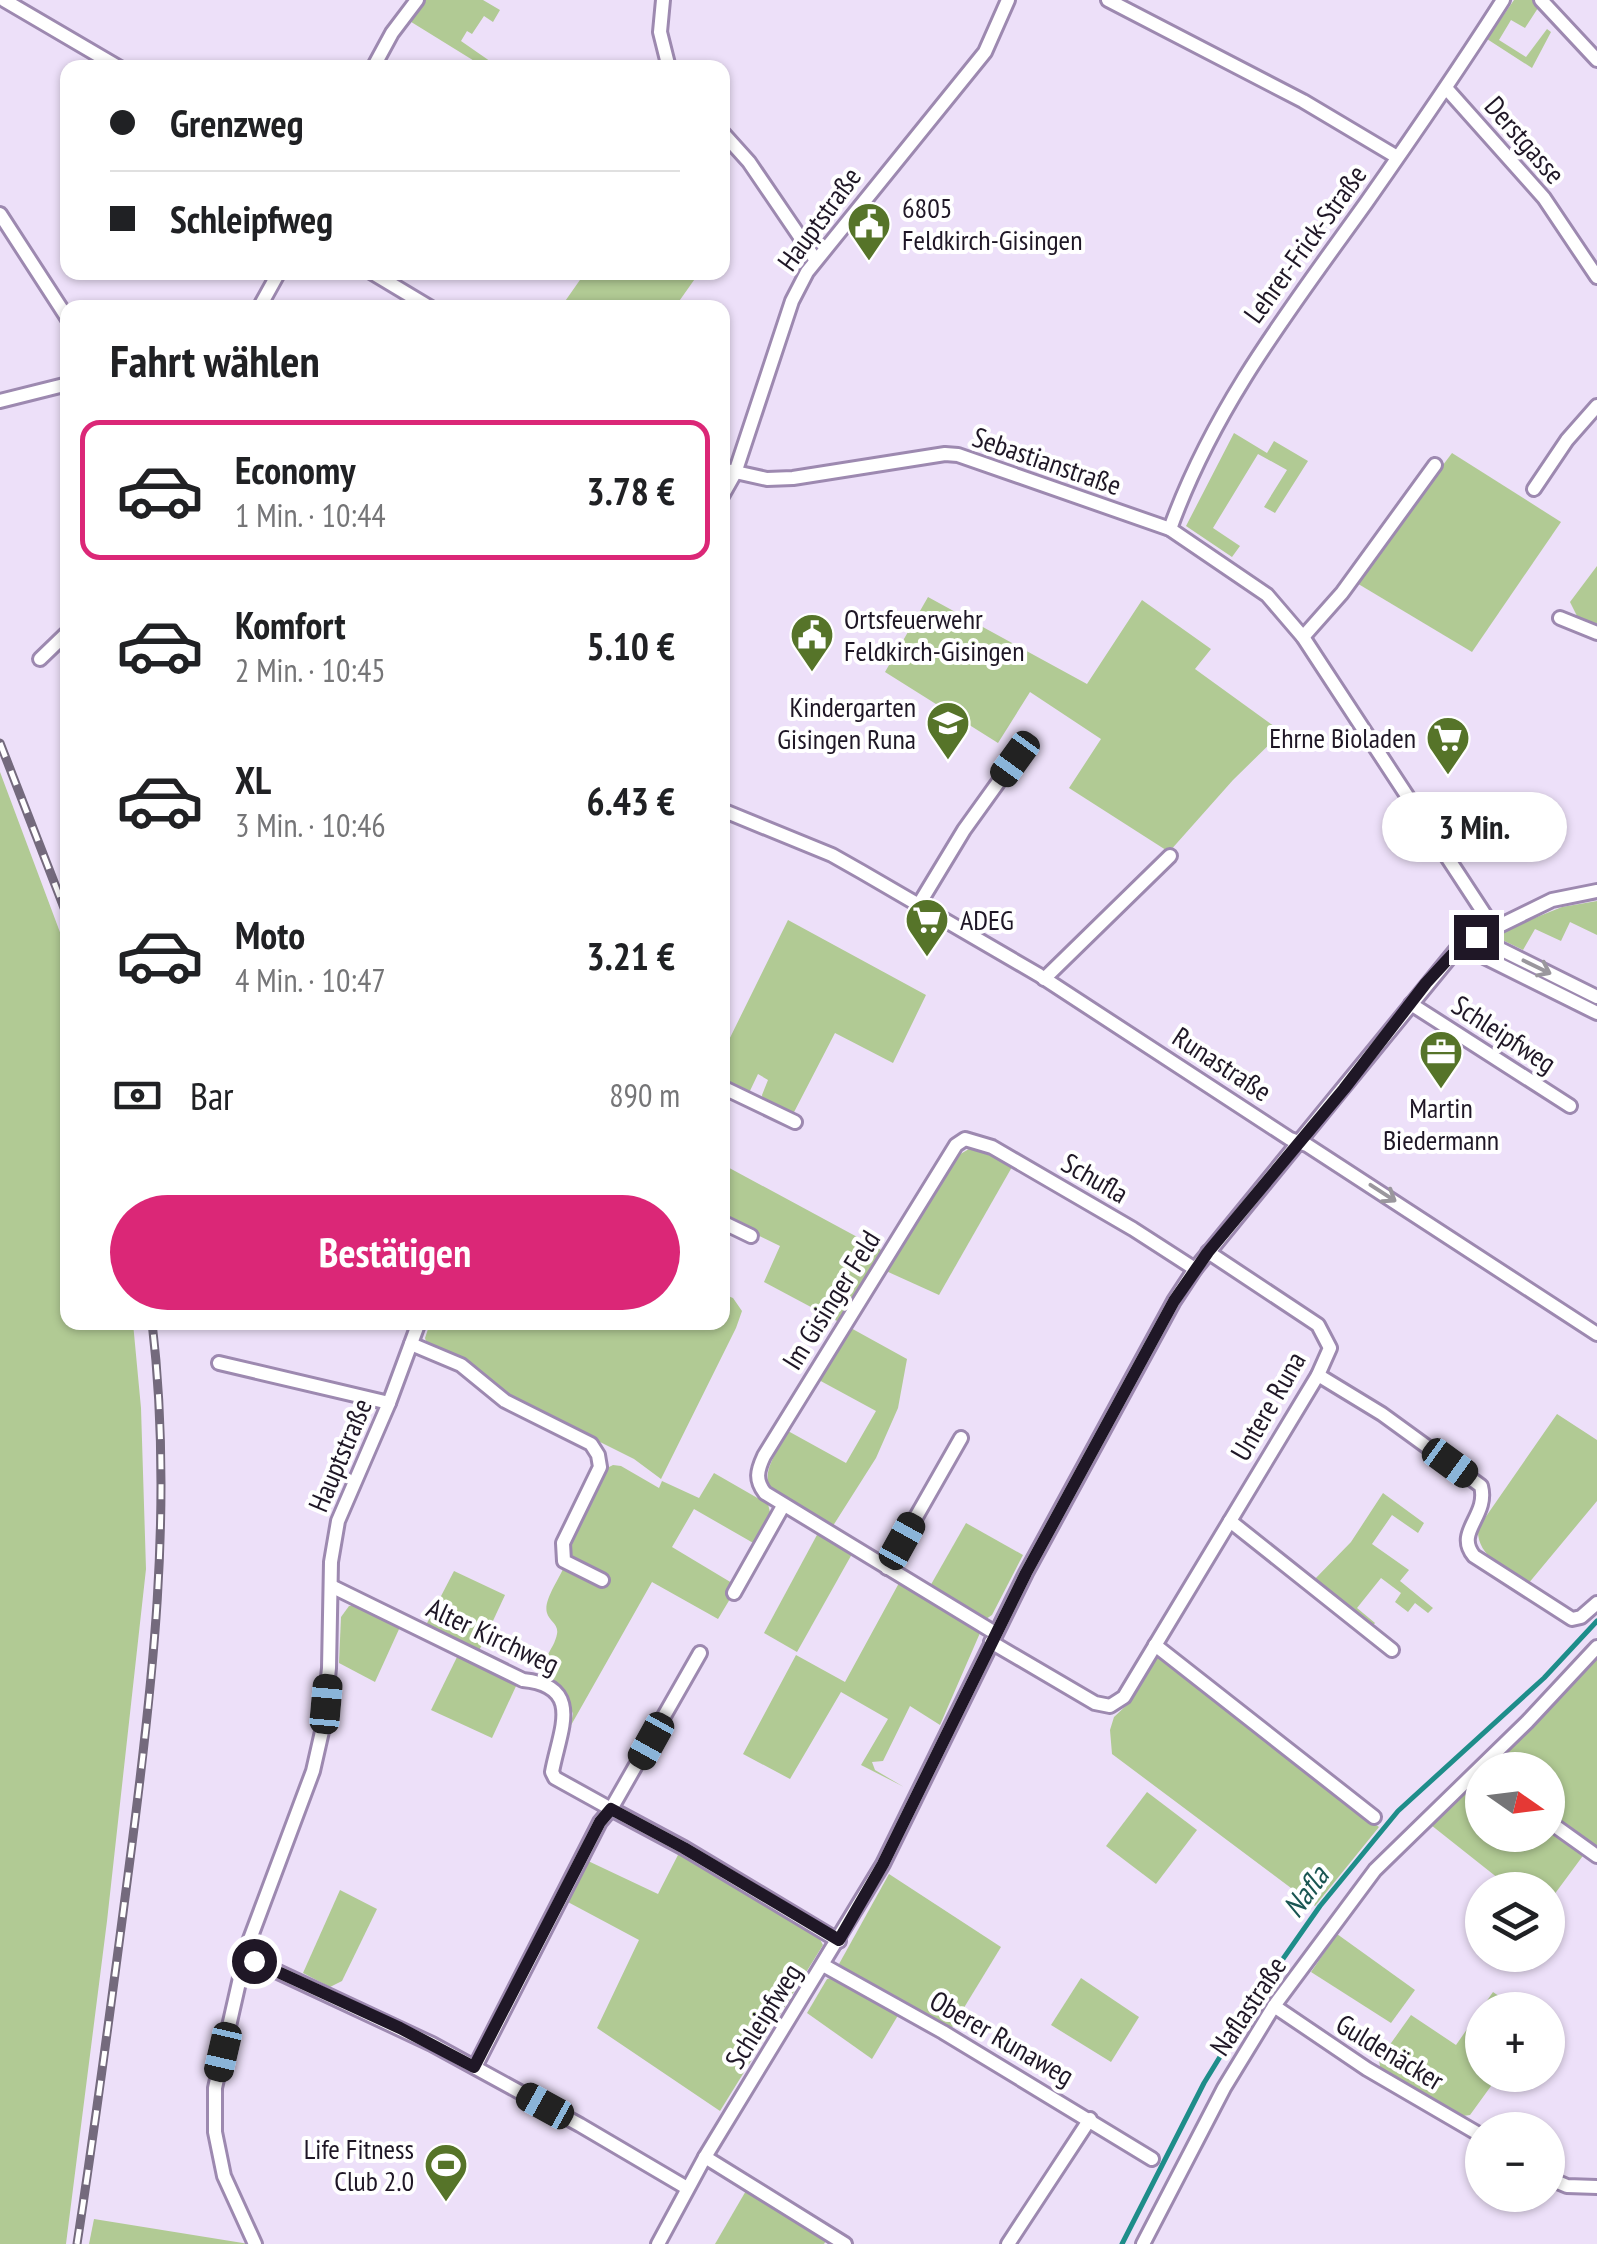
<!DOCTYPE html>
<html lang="de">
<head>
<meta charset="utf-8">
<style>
	:root { --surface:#fff; --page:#f2f2f2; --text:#202124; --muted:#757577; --line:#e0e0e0; --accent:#db2777 }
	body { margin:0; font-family:"PT Sans Narrow",sans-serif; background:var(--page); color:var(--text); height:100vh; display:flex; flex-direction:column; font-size:38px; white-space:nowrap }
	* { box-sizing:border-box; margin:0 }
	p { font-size:32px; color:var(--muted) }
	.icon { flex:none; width:55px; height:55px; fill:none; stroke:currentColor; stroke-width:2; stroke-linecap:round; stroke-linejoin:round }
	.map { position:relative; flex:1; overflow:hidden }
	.side { position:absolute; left:60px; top:300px; width:670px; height:1030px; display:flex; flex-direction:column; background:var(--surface); border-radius:20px; box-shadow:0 2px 8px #0004 }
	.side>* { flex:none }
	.hud { position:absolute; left:60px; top:60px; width:670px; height:220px; border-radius:20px; box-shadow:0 2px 8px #0004; display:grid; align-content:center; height:220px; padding:0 50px; background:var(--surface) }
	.needle { width:65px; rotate:104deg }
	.buttons { position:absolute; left:1465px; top:1752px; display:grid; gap:20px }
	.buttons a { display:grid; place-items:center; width:100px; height:100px; border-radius:50%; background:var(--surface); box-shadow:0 2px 8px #0004; font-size:50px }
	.end { position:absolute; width:45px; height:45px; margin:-22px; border:12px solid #1f1726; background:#fff; box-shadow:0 0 0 5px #fff }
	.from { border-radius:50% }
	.bubble { position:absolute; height:70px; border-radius:35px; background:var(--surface); box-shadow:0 2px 8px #0004; font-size:32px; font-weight:700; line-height:70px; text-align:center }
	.car { position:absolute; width:30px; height:60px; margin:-30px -15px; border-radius:12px; box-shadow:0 0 8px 2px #0007; background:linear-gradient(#222 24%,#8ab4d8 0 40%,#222 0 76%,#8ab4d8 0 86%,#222 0) }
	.hud b { display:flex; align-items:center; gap:35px; height:95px; font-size:38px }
	.hud b+b { border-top:2px solid var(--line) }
	.hud i { width:25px; height:25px; background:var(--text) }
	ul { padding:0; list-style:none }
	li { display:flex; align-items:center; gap:30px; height:140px; margin:0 20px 15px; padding:0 30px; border:5px solid transparent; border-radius:20px }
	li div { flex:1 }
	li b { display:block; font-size:38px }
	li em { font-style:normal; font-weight:700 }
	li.on { border-color:var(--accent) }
	li>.icon { width:90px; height:90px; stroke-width:1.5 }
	h2 { padding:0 50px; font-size:45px; line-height:120px }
	.pay { display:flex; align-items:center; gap:25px; height:110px; padding:0 50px; font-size:38px }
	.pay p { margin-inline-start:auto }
	.action { display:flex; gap:20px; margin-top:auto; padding:20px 50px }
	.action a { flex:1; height:115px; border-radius:60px; background:var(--accent); color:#fff; font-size:40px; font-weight:700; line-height:115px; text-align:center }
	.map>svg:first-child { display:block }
	.green { fill:#b1ca94 }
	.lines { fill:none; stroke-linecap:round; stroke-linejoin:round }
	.stream { stroke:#1e8d8a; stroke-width:5 }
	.minor-casing { stroke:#9d89b0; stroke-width:18 }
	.minor { stroke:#fff; stroke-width:12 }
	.rail-casing { stroke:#746a7d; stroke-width:9 }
	.rail { stroke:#fff; stroke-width:5; stroke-dasharray:15; stroke-linecap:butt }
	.oneway { stroke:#9a979d }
	.route { stroke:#1f1726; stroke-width:12 }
	.labels { text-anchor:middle; stroke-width:8; stroke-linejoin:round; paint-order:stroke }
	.street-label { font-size:28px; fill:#1f1726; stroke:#fff }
	.poi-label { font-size:28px; fill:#1f1726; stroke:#fff; text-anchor:start }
	.water-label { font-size:30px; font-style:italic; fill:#1a5652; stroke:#fff }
</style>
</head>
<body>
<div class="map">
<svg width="1597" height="2244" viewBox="0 0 1597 2244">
	<rect width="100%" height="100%" fill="#ede0f9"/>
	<g class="green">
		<polygon points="424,0 483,0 500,10 493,22 484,16 472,34 467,31 461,41 497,66 502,60 514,64 512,67 484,67 408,20"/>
		<polygon points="1514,0 1534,0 1538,8 1525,28 1511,20 1499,40 1526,57 1547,29 1551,32 1532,68 1487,39"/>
		<polygon points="577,273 699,272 699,273 675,307 561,307 582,277"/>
		<polygon points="1234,433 1267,453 1274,441 1308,461 1275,513 1264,507 1287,470 1258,454 1213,528 1240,546 1232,557 1186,526"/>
		<polygon points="1452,453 1561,522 1472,652 1355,582"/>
		<polygon points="1597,566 1597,624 1578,618 1570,602"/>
		<polygon points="928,597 1087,684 1142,600 1211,649 1195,669 1282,732 1233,780 1169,852 1069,788 1101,739 1030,692 998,743 885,672"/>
		<polygon points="0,772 67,951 68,1322 133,1323 141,1408 146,1569 107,1921 66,2244 0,2244"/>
		<polygon points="1597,901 1597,935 1570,922 1561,941 1535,929 1523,950 1492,935 1562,907"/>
		<polygon points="788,920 926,995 893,1063 835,1033 792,1116 763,1102 762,1095 768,1080 758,1074 748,1095 723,1082 722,1054"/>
		<polygon points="974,1146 1012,1167 939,1295 886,1271 957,1156"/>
		<polygon points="722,1164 885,1252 839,1322 764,1282 780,1246 723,1218"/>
		<polygon points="723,1294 733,1298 742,1311 736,1328 661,1479 634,1459 502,1393 427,1345 425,1338 430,1323 722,1322"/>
		<path d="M849 1327 907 1359 898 1408 876 1458 831 1529 770 1491C761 1468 779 1451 788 1431L846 1463 876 1411 817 1379Z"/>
		<path d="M1557 1414 1597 1440V1501L1528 1584C1507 1569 1476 1557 1478 1528Z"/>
		<path d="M613 1465 621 1466 659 1488 662 1481 699 1498 714 1473 768 1504 771 1516 755 1544 694 1509 672 1547 732 1583 730 1599 718 1619 652 1582 570 1727 573 1714 565 1692 539 1679C539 1662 554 1650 557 1634 559 1624 549 1621 547 1613 543 1601 559 1579 564 1567L603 1588 607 1581 574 1562 568 1546 607 1468Z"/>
		<polygon points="1383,1493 1424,1523 1418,1533 1392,1515 1372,1544 1409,1570 1400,1581 1433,1608 1428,1613 1415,1603 1408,1612 1395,1602 1401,1593 1381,1578 1357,1608 1375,1623 1370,1629 1313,1581 1351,1542"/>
		<polygon points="966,1523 1023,1555 992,1615 986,1619 929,1588"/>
		<polygon points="818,1533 852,1554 797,1652 764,1633"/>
		<polygon points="454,1571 505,1595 478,1653 425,1627"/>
		<polygon points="899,1583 980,1633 940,1725 910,1706 883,1761 872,1762 875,1770 904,1787 861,1765 888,1719 841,1692 790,1779 743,1754 796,1655 845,1682"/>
		<polygon points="356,1605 400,1627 375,1682 339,1663 341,1617 349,1606"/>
		<polygon points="1597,1654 1597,1851 1548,1816 1548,1770 1493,1768 1593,1663 1591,1661"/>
		<polygon points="458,1655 517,1684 492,1738 431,1710"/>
		<polygon points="1157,1655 1379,1827 1315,1906 1112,1754 1110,1730 1114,1717 1130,1702"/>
		<polygon points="1479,1780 1482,1782 1482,1835 1548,1835 1548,1827 1585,1853 1548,1903 1548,1890 1513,1890 1431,1825"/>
		<polygon points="1147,1792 1197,1830 1156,1884 1106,1846"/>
		<polygon points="679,1853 816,1932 823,1945 720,2111 597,2028 639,1940 566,1901 586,1860 658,1894"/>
		<polygon points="889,1874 1001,1947 951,2029 843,1971 839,1964"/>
		<polygon points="340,1890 377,1909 342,1981 330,1987 303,1973"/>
		<polygon points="1337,1934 1415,1990 1391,2023 1311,1972"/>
		<polygon points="836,1977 900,2012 872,2059 807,2013 827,1979"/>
		<polygon points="1081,1978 1139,2017 1111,2062 1051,2025"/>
		<polygon points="1493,1992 1519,2010 1482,2010 1482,2075 1499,2075 1470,2115 1463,2116 1381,2073 1379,2060 1411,2015 1456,2045"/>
		<polygon points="747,2189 827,2239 824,2244 715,2244"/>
		<polygon points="94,2219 249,2244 89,2244"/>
	</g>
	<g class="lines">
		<polyline class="stream" points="1122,2244 1204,2083 1259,1993 1320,1906 1398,1811 1544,1678 1597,1621"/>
		<defs>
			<g id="minor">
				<polyline points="4,0 120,68"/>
				<polyline points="663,0 660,32 669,68"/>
				<polyline points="1108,0 1303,101 1397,157"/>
				<polyline points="1541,0 1597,60"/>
				<polyline points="373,68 392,33 417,0"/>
				<polyline points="1446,88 1544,198 1597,277"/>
				<polyline points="722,132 749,162 815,259"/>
				<polyline points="0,214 68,319"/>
				<polyline points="371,272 431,308"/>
				<polyline points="259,308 279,272"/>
				<polyline points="0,401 68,384"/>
				<polyline points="722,469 767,479 793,478 945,454 958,455 1170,529 1267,595 1303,637 1493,927"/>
				<polyline points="1534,489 1567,440 1597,406"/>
				<polyline points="722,496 735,473 792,301 807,272 985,52 1008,0"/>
				<path d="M1170 529C1214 406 1291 308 1366 203 1413 136 1459 69 1503 0"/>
				<polyline points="1560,618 1597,633"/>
				<polyline points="1303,637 1342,593 1435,465"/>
				<polyline points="40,659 68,632"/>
				<polyline points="722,810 832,855 862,872 1039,975 1290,1139 1307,1145 1597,1334"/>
				<polyline points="918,906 964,830 1015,759"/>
				<polyline points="1476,937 1597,997"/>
				<polyline points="1460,945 1597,1013"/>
				<polyline points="1044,979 1170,856"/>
				<polyline points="1411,1004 1570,1106"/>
				<polyline points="722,1087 795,1122"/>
				<polyline points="722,1222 751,1236"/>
				<polyline points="411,1344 461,1365 505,1401 591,1444 598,1455 600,1467 563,1543 564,1561 602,1580"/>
				<polyline points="219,1363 389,1403"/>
				<path d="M1318 1375 1382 1414 1481 1486C1489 1516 1454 1532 1474 1556L1572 1619 1581 1617 1597 1603"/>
				<polyline points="1230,1521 1392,1650"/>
				<polyline points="887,1568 961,1438"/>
				<path d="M331 1586 523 1680C585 1686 559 1732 552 1772L555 1778 611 1809 600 1822 475 2067"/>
				<polyline points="734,1593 783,1506"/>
				<path d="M995 1633 765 1493C755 1480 757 1471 764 1456L956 1145 965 1139 992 1147 1133 1229 1195 1269"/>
				<polyline points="991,1642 1095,1703 1110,1706 1124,1697 1318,1375 1330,1348 1318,1325 1208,1252"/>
				<polyline points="1155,1645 1374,1817"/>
				<polyline points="700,1653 611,1809 684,1848 839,1941"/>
				<polyline points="1548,1821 1597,1856"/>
				<polyline points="246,1957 432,2044 580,2125 687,2188"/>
				<polyline points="823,1965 943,2032 1152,2159"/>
				<polyline points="1274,2006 1367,2069 1482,2136"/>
				<polyline points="705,2157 845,2244"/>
				<polyline points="1548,2178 1567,2186 1597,2187"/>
				<polyline points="255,2244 224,2176 215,2132 215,2088 247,1947 313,1771 323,1727 329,1668 331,1562 338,1521 389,1403 419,1322"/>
				<polyline points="658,2244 705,2157 883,1864 1026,1573 1174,1301 1195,1269 1460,945 1552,900 1597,891"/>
				<polyline points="1008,2244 1090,2119"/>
				<polyline points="1143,2244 1224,2088 1274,2006 1375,1870 1527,1722 1597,1647"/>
			</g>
		</defs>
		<use href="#minor" class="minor-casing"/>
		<use href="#minor" class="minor"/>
		<defs>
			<g id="rail">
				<polyline points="0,743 68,918"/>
				<path d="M77 2244C96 2121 112 1998 128 1875 152 1692 174 1507 152 1322"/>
			</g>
		</defs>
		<use href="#rail" class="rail-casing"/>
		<use href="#rail" class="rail"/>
	</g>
	<defs><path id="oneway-shaft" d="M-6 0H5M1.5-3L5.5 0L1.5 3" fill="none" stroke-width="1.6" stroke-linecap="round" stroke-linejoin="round" transform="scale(2.5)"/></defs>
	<g class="oneway">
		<use href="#oneway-shaft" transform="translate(1537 967) rotate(26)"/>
		<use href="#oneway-shaft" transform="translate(1383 1193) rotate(33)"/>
	</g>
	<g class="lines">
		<polyline class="route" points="254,1961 400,2028 474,2067 600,1822 611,1809 684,1848 839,1940 883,1864 1026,1573 1174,1301 1208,1252 1344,1089 1426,983 1460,946 1476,937"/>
	</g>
	<defs>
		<symbol id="civic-pin" viewBox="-11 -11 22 30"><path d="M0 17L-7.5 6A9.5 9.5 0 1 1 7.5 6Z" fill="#567429" stroke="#fff"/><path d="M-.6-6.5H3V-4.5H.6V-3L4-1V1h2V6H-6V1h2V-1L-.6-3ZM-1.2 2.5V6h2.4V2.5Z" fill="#fff"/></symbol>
		<symbol id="school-pin" viewBox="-11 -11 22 30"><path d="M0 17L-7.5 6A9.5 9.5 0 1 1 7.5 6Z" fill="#567429" stroke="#fff"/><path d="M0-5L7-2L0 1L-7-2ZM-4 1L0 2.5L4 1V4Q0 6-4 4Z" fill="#fff"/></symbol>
		<symbol id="supermarket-pin" viewBox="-11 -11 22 30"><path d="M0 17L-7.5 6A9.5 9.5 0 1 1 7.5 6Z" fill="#567429" stroke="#fff"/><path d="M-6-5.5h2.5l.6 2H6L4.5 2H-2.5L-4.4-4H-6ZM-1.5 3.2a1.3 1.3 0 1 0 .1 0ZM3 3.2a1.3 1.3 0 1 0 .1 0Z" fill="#fff"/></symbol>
		<symbol id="office-pin" viewBox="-11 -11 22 30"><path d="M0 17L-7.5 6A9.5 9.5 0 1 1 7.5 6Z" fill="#567429" stroke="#fff"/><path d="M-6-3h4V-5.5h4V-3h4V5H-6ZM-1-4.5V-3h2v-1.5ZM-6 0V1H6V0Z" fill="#fff"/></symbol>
		<symbol id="stadium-pin" viewBox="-11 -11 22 30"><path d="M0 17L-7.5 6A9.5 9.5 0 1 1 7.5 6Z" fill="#567429" stroke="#fff"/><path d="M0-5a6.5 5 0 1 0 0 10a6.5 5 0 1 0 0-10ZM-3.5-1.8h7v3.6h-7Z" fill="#fff"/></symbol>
	</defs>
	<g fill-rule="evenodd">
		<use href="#civic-pin" x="844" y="199" width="50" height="68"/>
		<use href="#civic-pin" x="787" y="610" width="50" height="68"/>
		<use href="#school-pin" x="923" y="698" width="50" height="68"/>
		<use href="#supermarket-pin" x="1423" y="713" width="50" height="68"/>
		<use href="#supermarket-pin" x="902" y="895" width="50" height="68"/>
		<use href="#office-pin" x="1416" y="1027" width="50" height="68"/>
		<use href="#stadium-pin" x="421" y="2140" width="50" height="68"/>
	</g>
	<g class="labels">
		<g class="street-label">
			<text transform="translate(1525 140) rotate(49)" y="10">Derstgasse</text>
			<text transform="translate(819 219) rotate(-54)" y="10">Hauptstraße</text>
			<text transform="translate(1305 244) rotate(-54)" y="10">Lehrer-Frick-Straße</text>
			<text transform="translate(1047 461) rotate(19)" y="10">Sebastianstraße</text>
			<text transform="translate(1504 1034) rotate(33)" y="10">Schleipfweg</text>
			<text transform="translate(1222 1064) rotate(33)" y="10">Runastraße</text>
			<text transform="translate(1095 1178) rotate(30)" y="10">Schufla</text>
			<text transform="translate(831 1300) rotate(-58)" y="10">Im Gisinger Feld</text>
			<text transform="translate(1268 1406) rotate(-60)" y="10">Untere Runa</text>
			<text transform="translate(340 1455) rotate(-67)" y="10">Hauptstraße</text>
			<text transform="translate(493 1636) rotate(25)" y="10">Alter Kirchweg</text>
			<text transform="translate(1248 2006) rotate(-56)" y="10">Naflastraße</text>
			<text transform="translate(763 2016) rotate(-58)" y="10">Schleipfweg</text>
			<text transform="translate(1002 2038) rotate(30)" y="10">Oberer Runaweg</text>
			<text transform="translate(1390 2052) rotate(31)" y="10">Guldenäcker</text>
		</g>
		<g class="poi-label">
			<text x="902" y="218">6805<tspan x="902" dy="32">Feldkirch-Gisingen</tspan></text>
			<text x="844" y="629">Ortsfeuerwehr<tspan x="844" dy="32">Feldkirch-Gisingen</tspan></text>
			<text x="916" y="717" text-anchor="end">Kindergarten<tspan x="916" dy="32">Gisingen Runa</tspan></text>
			<text x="1416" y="748" text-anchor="end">Ehrne Bioladen</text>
			<text x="960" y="930">ADEG</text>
			<text x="1441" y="1118" text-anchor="middle">Martin<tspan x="1441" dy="32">Biedermann</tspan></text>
			<text x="414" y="2159" text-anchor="end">Life Fitness<tspan x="414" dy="32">Club 2.0</tspan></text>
		</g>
		<g class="water-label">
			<text transform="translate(1306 1892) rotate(-54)" y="10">Nafla</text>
		</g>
	</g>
</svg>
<div class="buttons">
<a><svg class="needle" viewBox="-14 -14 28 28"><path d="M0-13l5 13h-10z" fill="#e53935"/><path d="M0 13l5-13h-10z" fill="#757577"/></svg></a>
<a><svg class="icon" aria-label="layers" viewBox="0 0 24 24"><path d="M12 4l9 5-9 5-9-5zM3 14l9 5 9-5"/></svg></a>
<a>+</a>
<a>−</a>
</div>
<i class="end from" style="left:254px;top:1961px"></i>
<i class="end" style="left:1476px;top:937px"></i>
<div class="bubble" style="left:1382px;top:792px;width:185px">3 Min.</div>
<i class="car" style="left:1015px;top:759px;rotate:216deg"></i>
<i class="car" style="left:1450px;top:1463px;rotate:126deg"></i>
<i class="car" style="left:902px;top:1541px;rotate:29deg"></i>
<i class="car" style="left:326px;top:1704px;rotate:5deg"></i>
<i class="car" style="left:651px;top:1741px;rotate:209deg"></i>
<i class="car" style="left:223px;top:2052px;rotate:193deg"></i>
<i class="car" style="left:545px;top:2106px;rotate:299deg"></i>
<div class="hud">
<b><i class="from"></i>Grenzweg</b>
<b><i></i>Schleipfweg</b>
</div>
<section class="side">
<h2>Fahrt wählen</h2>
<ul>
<li class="on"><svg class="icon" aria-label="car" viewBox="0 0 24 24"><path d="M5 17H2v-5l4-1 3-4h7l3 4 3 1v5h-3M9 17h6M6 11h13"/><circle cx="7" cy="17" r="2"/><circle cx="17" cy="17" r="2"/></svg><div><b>Economy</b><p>1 Min. · 10:44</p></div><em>3.78 €</em></li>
<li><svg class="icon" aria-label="car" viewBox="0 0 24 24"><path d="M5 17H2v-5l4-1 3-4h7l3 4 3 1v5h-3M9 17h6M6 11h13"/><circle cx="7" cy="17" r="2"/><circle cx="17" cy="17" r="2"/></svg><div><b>Komfort</b><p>2 Min. · 10:45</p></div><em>5.10 €</em></li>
<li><svg class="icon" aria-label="car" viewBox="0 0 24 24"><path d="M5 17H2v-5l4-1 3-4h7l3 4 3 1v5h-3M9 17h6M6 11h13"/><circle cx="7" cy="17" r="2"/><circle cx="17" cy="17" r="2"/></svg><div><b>XL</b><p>3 Min. · 10:46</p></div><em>6.43 €</em></li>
<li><svg class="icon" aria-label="car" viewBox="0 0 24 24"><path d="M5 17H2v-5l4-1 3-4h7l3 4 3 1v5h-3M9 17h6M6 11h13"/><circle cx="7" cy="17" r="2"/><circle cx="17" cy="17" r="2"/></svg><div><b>Moto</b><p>4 Min. · 10:47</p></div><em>3.21 €</em></li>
</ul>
<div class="pay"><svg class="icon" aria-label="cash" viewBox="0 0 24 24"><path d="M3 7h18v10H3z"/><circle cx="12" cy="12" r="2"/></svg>Bar<p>890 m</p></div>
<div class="action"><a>Bestätigen</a></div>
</section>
</div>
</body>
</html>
